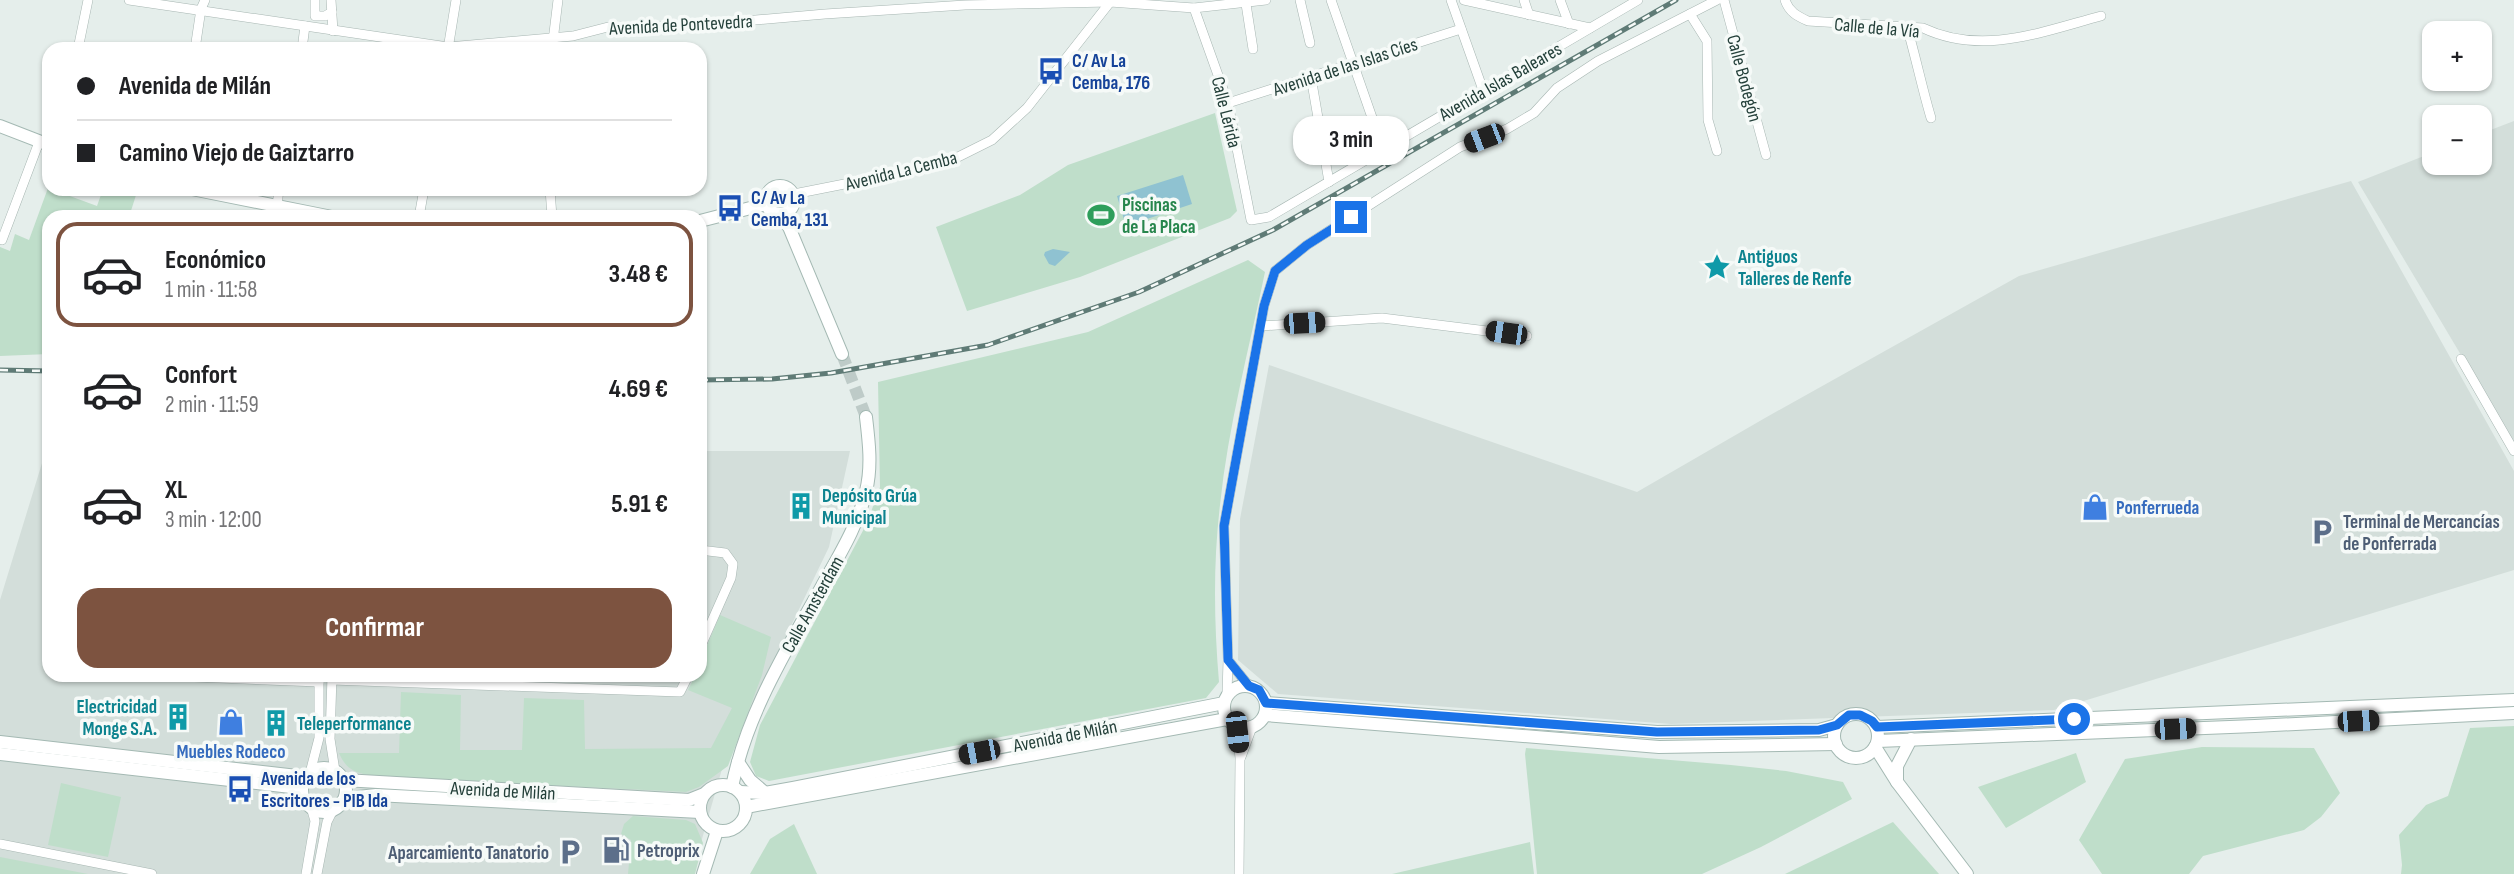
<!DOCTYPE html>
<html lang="es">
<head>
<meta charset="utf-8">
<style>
	:root { --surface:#fff; --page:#f6f6f6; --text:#202124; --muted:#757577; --line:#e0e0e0; --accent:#7d5340 }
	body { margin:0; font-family:"Sofia Sans Condensed",sans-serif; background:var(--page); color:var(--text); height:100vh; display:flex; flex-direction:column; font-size:26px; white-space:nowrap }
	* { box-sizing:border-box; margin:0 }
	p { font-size:23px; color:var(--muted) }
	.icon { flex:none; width:38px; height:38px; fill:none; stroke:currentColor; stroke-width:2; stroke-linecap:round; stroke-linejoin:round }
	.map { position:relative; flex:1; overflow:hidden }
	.details { position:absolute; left:42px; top:210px; width:665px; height:472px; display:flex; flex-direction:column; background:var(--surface); border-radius:21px; box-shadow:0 2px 5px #0004 }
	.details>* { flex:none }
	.top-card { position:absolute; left:42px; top:42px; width:665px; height:154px; border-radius:21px; box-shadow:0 2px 5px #0004; display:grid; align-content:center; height:154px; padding:0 35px; background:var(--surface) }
	.buttons { position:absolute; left:2422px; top:21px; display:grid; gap:14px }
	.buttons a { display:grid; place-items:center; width:70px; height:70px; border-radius:14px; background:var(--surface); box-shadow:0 2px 5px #0004; font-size:35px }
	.end { position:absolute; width:32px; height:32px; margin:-16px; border:9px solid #1a73e8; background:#fff; box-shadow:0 0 0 4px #fff }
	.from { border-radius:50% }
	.bubble { position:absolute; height:49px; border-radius:21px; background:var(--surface); box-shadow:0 2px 5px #0004; font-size:23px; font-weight:700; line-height:49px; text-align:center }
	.car { position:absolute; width:21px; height:42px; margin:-21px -10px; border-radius:9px; box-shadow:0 0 5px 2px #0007; background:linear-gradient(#222 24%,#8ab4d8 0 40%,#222 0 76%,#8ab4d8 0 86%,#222 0) }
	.top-card b { display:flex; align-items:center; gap:24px; height:66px; font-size:26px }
	.top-card b+b { border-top:2px solid var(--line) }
	.top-card i { width:18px; height:18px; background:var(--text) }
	ul { padding:12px 0 0; list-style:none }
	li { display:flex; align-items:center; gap:21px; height:105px; margin:0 14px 10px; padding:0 21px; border:4px solid transparent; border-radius:21px }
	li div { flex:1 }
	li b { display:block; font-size:26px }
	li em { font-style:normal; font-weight:700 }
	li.active { border-color:var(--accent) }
	li>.icon { width:63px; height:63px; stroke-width:1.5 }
	.action { display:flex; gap:14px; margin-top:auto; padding:14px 35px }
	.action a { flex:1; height:80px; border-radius:21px; background:var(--accent); color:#fff; font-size:28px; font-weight:700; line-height:80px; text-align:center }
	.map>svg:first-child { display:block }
	.built { fill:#d3deda }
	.green { fill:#bfdeca }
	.water { fill:#8fc2d1 }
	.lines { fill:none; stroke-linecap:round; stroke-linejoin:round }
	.secondary-tunnel { stroke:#becbc8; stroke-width:12; stroke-dasharray:12 6; stroke-linecap:butt }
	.street-casing { stroke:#a7b6b2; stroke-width:10 }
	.secondary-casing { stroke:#a4b9b3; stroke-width:14 }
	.street { stroke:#fff; stroke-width:9 }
	.secondary { stroke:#fff; stroke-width:12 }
	.rail-casing { stroke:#5f7b76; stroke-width:5 }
	.rail { stroke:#f6faf8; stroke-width:2.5; stroke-dasharray:8; stroke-linecap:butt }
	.route { stroke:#1a73e8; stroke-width:9 }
	.labels { text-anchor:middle; stroke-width:7; stroke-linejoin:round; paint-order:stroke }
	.street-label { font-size:19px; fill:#24403a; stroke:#f6faf8 }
	.transit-label { font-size:19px; font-weight:bold; fill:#164399; stroke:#f6faf8; text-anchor:start }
	.leisure-label { font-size:19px; font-weight:bold; fill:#27864d; stroke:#f6faf8; text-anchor:start }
	.culture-label { font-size:19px; font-weight:bold; fill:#0d838f; stroke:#f6faf8; text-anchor:start }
	.shop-label { font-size:19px; font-weight:bold; fill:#366cbe; stroke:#f6faf8; text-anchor:start }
	.service-label { font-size:19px; font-weight:bold; fill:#4e5e75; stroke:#f6faf8; text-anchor:start }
</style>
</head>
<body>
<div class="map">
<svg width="2514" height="874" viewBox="0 0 2514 874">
	<rect width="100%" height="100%" fill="#e5eeeb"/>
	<g class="built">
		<polygon points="2514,121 2514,444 2358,182 2434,152 2434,163 2480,163 2480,134"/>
		<polygon points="2351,181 2514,471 2514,570 2054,710 1671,724 1278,694 1238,660 1240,519 1269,365 1637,492 1765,418 2019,276"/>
		<polygon points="46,450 49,450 49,676 700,676 700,451 850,451 829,547 722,769 692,874 0,874 0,600"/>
	</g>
	<g class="green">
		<polygon points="1215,113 1237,211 1230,218 1080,277 967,311 936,227 1020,195 1068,165"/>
		<polygon points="48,188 97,206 103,189 129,189 137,192 129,217 49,217 49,354 0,356 0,247 10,251 15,234 29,240"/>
		<path d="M1248 260 1265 272C1249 349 1228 427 1220 505 1213 564 1214 623 1219 682L1206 698 769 781 756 776 750 762 760 725 867 523 880 487 878 382 1088 332Z"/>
		<path d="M720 615 771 637 762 675 728 766 699 787 686 792 380 777C360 773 348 774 339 753H399L401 692 461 695 460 750H522L524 698 584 700 585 749 711 748 732 708 688 690 695 676H700V662Z"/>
		<polygon points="457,676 590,676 590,682"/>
		<polygon points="2514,726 2514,874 2401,874 2402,865 2399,835 2426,805 2448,796 2470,728"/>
		<polygon points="2202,747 2314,748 2340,793 2321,817 2304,830 2203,856 2189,874 2102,874 2079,840 2125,759"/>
		<polygon points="1526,748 1731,765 1786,771 1843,782 1852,799 1761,847 1702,874 1537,874 1525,754"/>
		<polygon points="2076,753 2086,782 2006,828 1978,787"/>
		<polygon points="61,783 121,797 108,857 48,845"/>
		<polygon points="633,816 686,820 695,824 703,843 695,874 628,874 631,840 621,834 624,824"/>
		<polygon points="1893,822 1939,874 1785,874"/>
		<polygon points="794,824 817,874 750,874 770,839"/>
		<polygon points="1530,842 1534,874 1392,874"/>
		<polygon points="0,857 88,874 0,874"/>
	</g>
	<g class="water">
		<polygon points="1183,175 1192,204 1126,226 1117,196"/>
		<polygon points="1053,249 1070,252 1055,266 1049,264 1044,255 1045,252"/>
	</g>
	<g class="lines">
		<polyline class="secondary-tunnel" points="842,354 866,417"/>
		<defs>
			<g id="street">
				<polyline points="129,0 448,47 573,36 608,27 686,26 825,14 965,5 1110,2 1194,8 1266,0"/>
				<polyline points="315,0 315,16 325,16 332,12"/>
				<polyline points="331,0 333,31"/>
				<polyline points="1300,0 1310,43"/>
				<polyline points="1331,0 1383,149"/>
				<polyline points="1451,0 1483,90"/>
				<polyline points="1464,0 1590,28"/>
				<polyline points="1524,0 1529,15"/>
				<polyline points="1560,0 1569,24"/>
				<polyline points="1724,0 1766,155"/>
				<path d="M1785 0C1789 12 1797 16 1808 21L1923 28C1982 56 2041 32 2101 16"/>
				<polyline points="1246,4 1253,49"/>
				<polyline points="1194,8 1228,103 1251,220 1269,217 1638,0"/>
				<polyline points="1690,14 1707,41 1708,120 1717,151"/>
				<path d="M1907 27C1916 58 1922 88 1931 118"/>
				<polyline points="78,49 88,0"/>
				<polyline points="195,49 201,9 205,0"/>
				<polyline points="302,49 305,26"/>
				<polyline points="448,49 456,0"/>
				<polyline points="552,49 558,0"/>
				<polyline points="1311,77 1329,182"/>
				<polyline points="1228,103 1461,29"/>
				<polyline points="550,189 552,217"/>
				<polyline points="794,194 905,172 952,160 992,140 1027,108 1111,1"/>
				<polyline points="277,206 279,189"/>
				<polyline points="419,217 424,189"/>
				<polyline points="0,239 2,240 39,142"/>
				<polyline points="1261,326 1382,318 1527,336"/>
				<polyline points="2461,359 2514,451"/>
				<polyline points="700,550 725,553 733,564 731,578 700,648"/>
				<polyline points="49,647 49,659"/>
				<polyline points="1228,660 1249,686"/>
				<polyline points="170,676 319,682"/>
				<polyline points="332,676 330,739 335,771"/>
				<polyline points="332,680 680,692 688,676"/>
				<polyline points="1227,695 1228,660 1224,526 1264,306 1275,271 1307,245 1460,147 1507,129 1534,113 1557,88 1598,61 1717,0"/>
				<polyline points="1237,727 1240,758 1239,874"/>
				<polyline points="1241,757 1252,727"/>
				<polyline points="310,773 319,738 319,677"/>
				<polyline points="0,844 152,874"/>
				<polyline points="306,874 315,821 311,807"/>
				<polyline points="317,874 327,822 333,810"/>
			</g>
			<g id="secondary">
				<polyline points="0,126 49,145"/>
				<circle cx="780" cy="200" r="14"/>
				<polyline points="192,189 332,217"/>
				<polyline points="778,214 789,227 842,354"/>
				<polyline points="700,221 766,204"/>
				<circle cx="1245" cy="707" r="21"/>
				<polyline points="1266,703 1657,732 1819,730 1837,725"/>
				<circle cx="1856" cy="736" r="22"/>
				<polyline points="1265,715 1659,747 1836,744"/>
				<polyline points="1877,727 2514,700"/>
				<polyline points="1878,741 2255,726 2514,713"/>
				<polyline points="0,742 306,777"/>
				<polyline points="1875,747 1897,782 1967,874"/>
				<polyline points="0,754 291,787 302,790"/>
				<polyline points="738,762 750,780 764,792"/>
				<circle cx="324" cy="790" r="22"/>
				<polyline points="344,780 689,800 704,794"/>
				<polyline points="1897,782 1897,766 1911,739"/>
				<circle cx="723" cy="808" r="23"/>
				<path d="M732 787C746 715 786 651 821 588 838 557 858 526 866 491 872 467 869 442 866 417"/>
				<polyline points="740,792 765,793 793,788 1224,703"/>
				<polyline points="342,802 358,797 376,795 700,812"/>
				<polyline points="746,807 1227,719"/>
				<polyline points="703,874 717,831"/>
			</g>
		</defs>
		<use href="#street" class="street-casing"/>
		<use href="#secondary" class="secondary-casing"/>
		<use href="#street" class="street"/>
		<use href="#secondary" class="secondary"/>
		<defs>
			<g id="rail">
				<polyline points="0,370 49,371"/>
				<polyline points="700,380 772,379 831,373 988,345 1139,292 1273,230 1676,0"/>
			</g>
		</defs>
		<use href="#rail" class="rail-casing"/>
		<use href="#rail" class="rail"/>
	</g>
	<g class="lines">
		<polyline class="route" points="1351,217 1307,245 1275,271 1264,306 1224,526 1228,660 1249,686 1259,690 1266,703 1657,732 1819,730 1837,725 1849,715 1860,715 1872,721 1877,727 2074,719"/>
	</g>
	<defs>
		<symbol id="bus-bare" viewBox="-9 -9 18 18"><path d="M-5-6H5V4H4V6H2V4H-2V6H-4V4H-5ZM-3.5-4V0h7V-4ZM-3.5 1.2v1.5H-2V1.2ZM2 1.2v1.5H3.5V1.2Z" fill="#1a4fb4" stroke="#f6faf8" stroke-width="2.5" paint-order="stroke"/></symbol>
		<symbol id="stadium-bare" viewBox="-9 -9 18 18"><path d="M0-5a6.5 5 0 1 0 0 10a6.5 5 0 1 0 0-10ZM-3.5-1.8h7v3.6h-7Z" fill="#2e9e5b" stroke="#f6faf8" stroke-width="2.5" paint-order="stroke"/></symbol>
		<symbol id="sight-bare" viewBox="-9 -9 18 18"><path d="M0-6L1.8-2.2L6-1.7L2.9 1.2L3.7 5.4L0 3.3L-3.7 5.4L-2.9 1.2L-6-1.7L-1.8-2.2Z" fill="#0f9aa8" stroke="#f6faf8" stroke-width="2.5" paint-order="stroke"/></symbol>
		<symbol id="building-bare" viewBox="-9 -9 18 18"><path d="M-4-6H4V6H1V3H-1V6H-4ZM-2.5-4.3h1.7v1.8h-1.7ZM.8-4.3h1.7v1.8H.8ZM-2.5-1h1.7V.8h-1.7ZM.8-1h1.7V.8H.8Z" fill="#0f9aa8" stroke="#f6faf8" stroke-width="2.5" paint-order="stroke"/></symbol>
		<symbol id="shop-bare" viewBox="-9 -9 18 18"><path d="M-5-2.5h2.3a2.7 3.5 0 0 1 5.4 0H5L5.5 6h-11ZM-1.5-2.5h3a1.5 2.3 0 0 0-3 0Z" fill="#3f7fe0" stroke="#f6faf8" stroke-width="2.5" paint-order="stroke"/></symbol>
		<symbol id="parking-bare" viewBox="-9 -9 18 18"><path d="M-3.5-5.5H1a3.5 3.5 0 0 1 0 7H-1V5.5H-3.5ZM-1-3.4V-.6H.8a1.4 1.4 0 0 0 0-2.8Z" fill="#5c6f8a" stroke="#f6faf8" stroke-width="2.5" paint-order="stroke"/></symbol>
		<symbol id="fuel-bare" viewBox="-9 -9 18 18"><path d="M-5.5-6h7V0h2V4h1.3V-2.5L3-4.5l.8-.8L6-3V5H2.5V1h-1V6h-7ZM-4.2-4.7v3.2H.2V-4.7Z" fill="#5c6f8a" stroke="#f6faf8" stroke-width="2.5" paint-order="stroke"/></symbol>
	</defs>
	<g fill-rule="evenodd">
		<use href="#bus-bare" x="1032" y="52" width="38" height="38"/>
		<use href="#bus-bare" x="711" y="189" width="38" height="38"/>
		<use href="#stadium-bare" x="1082" y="196" width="38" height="38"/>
		<use href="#sight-bare" x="1698" y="248" width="38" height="38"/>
		<use href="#building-bare" x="782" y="487" width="38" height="38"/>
		<use href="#shop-bare" x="2076" y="488" width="38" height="38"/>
		<use href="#parking-bare" x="2303" y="513" width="38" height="38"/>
		<use href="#building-bare" x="159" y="698" width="38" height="38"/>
		<use href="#shop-bare" x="212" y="703" width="38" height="38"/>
		<use href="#building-bare" x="257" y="704" width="38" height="38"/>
		<use href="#bus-bare" x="221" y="770" width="38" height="38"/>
		<use href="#fuel-bare" x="597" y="831" width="38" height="38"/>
		<use href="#parking-bare" x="551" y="833" width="38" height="38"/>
	</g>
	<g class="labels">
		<g class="street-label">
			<text transform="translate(681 24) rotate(-3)" y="7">Avenida de Pontevedra</text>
			<text transform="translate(1877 27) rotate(5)" y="7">Calle de la Vía</text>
			<text transform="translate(1345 66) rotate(-18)" y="7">Avenida de las Islas Cíes</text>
			<text transform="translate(1745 78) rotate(75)" y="7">Calle Bodegón</text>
			<text transform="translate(1500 81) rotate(-30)" y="7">Avenida Islas Baleares</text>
			<text transform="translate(1227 112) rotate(76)" y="7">Calle Lérida</text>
			<text transform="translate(901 170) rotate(-14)" y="7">Avenida La Cemba</text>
			<text transform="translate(812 604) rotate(-61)" y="7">Calle Amsterdam</text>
			<text transform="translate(1065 735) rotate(-11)" y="7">Avenida de Milán</text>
			<text transform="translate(503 790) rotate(3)" y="7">Avenida de Milán</text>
		</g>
		<g class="transit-label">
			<text x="1072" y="67">C/ Av La<tspan x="1072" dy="22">Cemba, 176</tspan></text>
			<text x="751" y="204">C/ Av La<tspan x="751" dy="22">Cemba, 131</tspan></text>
			<text x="261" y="785">Avenida de los<tspan x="261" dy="22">Escritores - PIB Ida</tspan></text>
		</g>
		<g class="leisure-label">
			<text x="1122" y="211">Piscinas<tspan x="1122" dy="22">de La Placa</tspan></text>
		</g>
		<g class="culture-label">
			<text x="1738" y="263">Antiguos<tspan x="1738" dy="22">Talleres de Renfe</tspan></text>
			<text x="822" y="502">Depósito Grúa<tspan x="822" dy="22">Municipal</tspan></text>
			<text x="157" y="713" text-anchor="end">Electricidad<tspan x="157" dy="22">Monge S.A.</tspan></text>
			<text x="297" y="730">Teleperformance</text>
		</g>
		<g class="shop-label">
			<text x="2116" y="514">Ponferrueda</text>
			<text x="231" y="758" text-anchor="middle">Muebles Rodeco</text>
		</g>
		<g class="service-label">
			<text x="2343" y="528">Terminal de Mercancías<tspan x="2343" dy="22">de Ponferrada</tspan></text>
			<text x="637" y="857">Petroprix</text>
			<text x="549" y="859" text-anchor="end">Aparcamiento Tanatorio</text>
		</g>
	</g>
</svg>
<div class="buttons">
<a>+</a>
<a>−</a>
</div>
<i class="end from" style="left:2074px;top:719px"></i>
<i class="end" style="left:1351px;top:217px"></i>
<div class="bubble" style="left:1293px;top:116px;width:116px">3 min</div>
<i class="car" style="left:1484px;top:138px;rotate:249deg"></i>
<i class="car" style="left:1304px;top:323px;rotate:87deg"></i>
<i class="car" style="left:1506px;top:333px;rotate:278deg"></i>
<i class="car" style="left:2358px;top:721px;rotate:87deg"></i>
<i class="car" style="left:2175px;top:729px;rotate:88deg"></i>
<i class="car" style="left:1237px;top:732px;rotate:174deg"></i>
<i class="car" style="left:979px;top:752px;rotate:259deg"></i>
<div class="top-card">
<b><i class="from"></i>Avenida de Milán</b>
<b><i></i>Camino Viejo de Gaiztarro</b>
</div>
<section class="details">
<ul>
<li class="active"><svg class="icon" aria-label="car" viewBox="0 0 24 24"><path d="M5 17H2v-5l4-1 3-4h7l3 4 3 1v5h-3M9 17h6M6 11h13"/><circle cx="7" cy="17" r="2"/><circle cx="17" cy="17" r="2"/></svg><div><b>Económico</b><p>1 min · 11:58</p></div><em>3.48 €</em></li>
<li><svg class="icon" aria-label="car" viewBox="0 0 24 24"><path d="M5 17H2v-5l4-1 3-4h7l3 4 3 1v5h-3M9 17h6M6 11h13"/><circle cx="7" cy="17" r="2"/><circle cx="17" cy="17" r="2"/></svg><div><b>Confort</b><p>2 min · 11:59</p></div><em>4.69 €</em></li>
<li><svg class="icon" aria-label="car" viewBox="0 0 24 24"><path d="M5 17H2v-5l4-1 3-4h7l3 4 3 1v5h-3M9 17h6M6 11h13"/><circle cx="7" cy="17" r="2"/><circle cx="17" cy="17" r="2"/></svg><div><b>XL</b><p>3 min · 12:00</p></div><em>5.91 €</em></li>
</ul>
<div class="action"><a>Confirmar</a></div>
</section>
</div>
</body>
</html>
